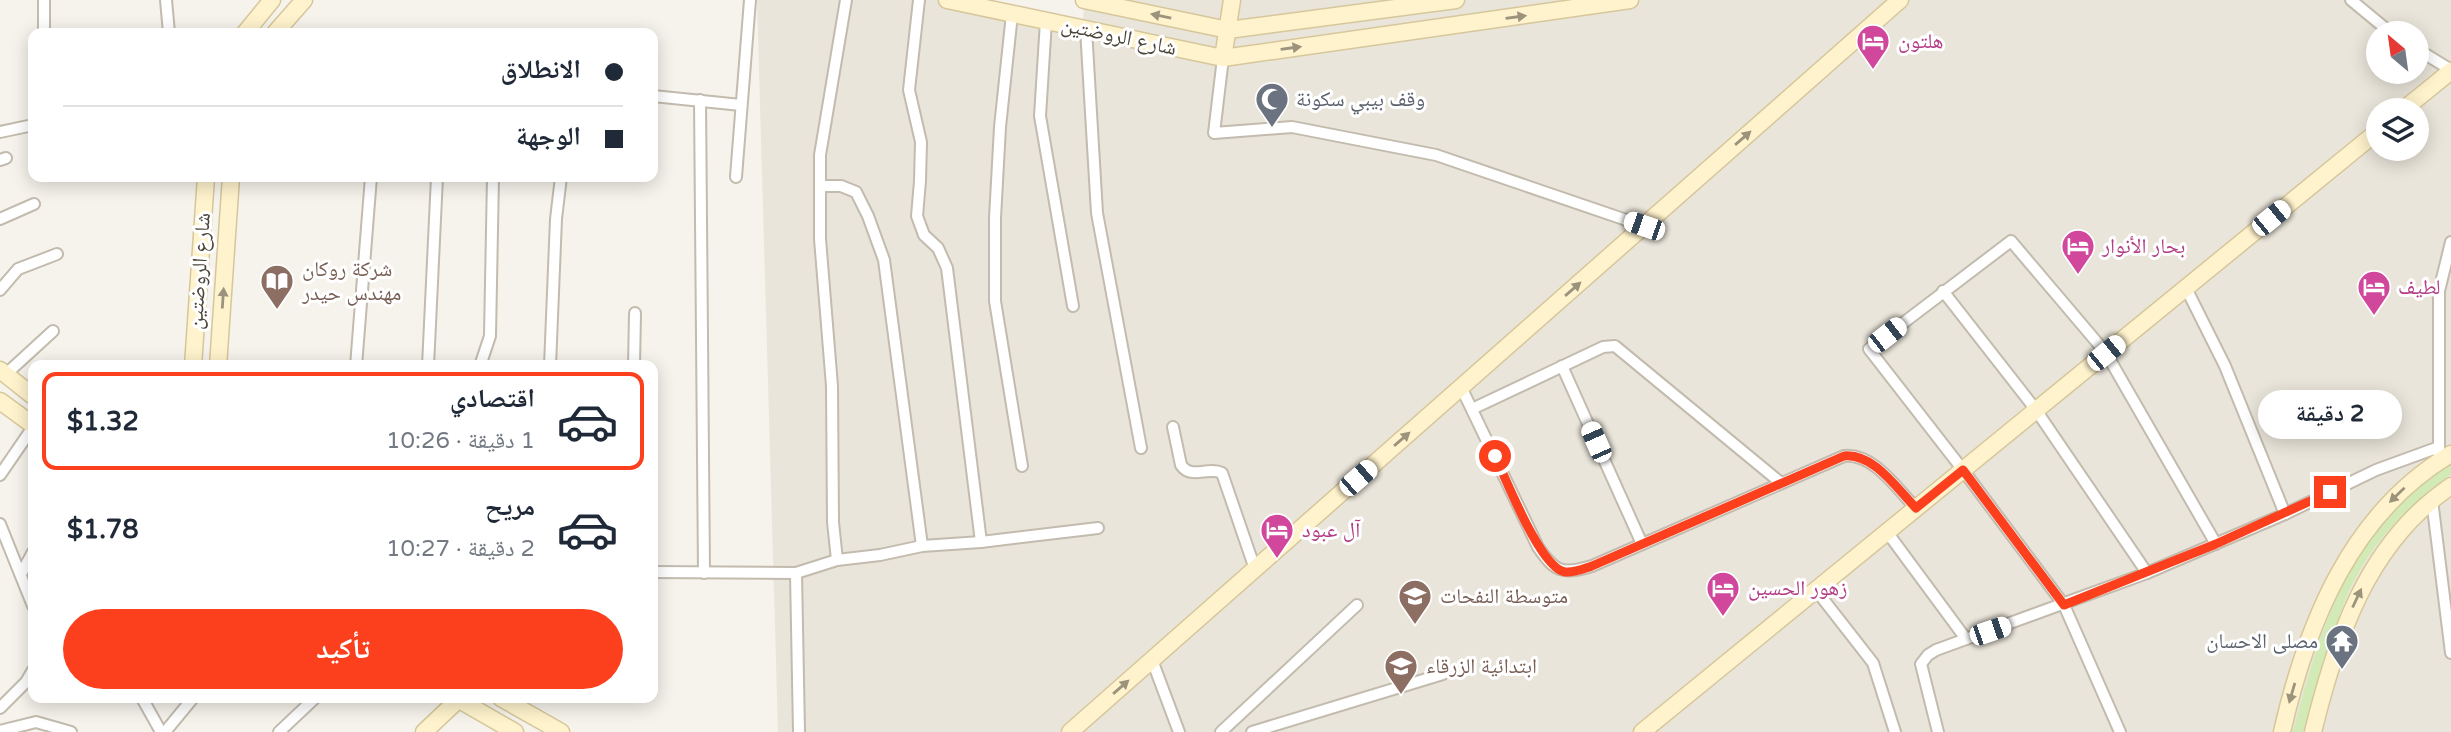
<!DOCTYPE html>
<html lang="ar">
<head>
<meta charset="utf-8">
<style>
	:root { --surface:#fff; --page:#f6f6f7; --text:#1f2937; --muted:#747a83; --line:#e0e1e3; --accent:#fc3f1d }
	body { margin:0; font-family:"Varela Round","Noto Naskh Arabic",sans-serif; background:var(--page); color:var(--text); direction:rtl; height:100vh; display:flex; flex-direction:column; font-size:26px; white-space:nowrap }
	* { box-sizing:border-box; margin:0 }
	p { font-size:23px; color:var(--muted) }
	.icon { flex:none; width:38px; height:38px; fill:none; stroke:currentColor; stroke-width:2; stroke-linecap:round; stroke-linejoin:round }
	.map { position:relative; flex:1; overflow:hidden; direction:ltr }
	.drawer { position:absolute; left:28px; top:360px; width:630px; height:343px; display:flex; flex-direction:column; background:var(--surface); border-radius:14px; box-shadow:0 4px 18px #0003; direction:rtl }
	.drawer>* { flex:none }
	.hud { position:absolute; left:28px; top:28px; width:630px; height:154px; border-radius:14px; box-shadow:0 4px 18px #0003; direction:rtl; display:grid; align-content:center; height:154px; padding:0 35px; background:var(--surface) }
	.needle { width:46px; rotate:331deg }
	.controls { position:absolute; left:2366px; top:21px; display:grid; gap:14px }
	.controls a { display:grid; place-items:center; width:63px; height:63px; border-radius:50%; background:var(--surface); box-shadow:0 4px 18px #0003; font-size:35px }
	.end { position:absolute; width:32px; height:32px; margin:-16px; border:9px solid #fc3f1d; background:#fff; box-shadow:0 0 0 4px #fff }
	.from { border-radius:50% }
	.bubble { position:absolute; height:49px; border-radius:24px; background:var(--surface); box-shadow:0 4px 18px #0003; font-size:23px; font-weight:700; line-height:49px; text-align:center; direction:rtl }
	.car { position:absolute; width:21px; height:42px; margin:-21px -10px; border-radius:9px; box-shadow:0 0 5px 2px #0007; background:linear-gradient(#fff 24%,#345 0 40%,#fff 0 76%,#345 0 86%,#fff 0) }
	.hud b { display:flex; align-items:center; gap:24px; height:66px; font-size:26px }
	.hud b+b { border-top:2px solid var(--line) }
	.hud i { width:18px; height:18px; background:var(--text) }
	ul { padding:12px 0 0; list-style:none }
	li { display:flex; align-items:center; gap:21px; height:98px; margin:0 14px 10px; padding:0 21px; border:4px solid transparent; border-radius:14px }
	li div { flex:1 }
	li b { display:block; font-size:26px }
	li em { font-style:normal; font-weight:700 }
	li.selected { border-color:var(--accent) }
	li>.icon { width:63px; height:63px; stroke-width:1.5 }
	.primary-button { display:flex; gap:14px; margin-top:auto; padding:14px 35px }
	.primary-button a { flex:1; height:80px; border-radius:42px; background:var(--accent); color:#fff; font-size:28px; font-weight:700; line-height:80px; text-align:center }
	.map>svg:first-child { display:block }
	.residential { fill:#eae5da; fill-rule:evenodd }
	.green { fill:#d2eab5 }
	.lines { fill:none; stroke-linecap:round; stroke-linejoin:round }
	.street-casing { stroke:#c2bbae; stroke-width:14 }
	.secondary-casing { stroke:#d6c79b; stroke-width:19 }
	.street { stroke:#fff; stroke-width:10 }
	.secondary { stroke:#fff3cd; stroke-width:16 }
	.oneway { fill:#9c937c }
	.route { stroke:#fc3f1d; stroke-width:9 }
	.labels { text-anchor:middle; stroke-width:6; stroke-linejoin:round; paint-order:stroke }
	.street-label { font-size:21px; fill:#4b4439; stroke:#fff }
	.hotel-label { font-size:21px; fill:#b23c85; stroke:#fff; text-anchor:start }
	.worship-label { font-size:21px; fill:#5b616d; stroke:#fff; text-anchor:start }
	.education-label { font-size:21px; fill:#785e54; stroke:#fff; text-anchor:start }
</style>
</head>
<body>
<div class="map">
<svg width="2451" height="732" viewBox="0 0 2451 732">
	<rect width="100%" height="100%" fill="#f6f3ec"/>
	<path class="residential" d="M757 0H947L1082 28 1085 0H2451V732H778ZM2378 33H2417V72H2378ZM2378 110H2417V149H2378Z"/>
	<path class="green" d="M2451 464V474C2414 501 2379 534 2357 575 2345 595 2339 618 2332 640 2322 670 2312 701 2303 732H2293C2321 625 2351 525 2451 464Z"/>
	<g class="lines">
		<defs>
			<g id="street">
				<polyline points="166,0 169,33"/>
				<polyline points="919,0 909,90 921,142 920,181 917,216 924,235 938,248 947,268 981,542"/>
				<polyline points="2351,0 2391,33"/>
				<polyline points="1012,14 1000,127 995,218 995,301 1022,466"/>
				<polyline points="1046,21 1040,116 1073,306"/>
				<polyline points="1086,29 1097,213 1141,448"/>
				<polyline points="44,33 44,0"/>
				<polyline points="2417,49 2451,70"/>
				<polyline points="1223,58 1214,133 1292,127 1436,155 1644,226"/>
				<polyline points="653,96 741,105"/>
				<polyline points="700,100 704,573"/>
				<polyline points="0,132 33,125"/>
				<polyline points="0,160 6,158"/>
				<polyline points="736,177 750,0"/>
				<polyline points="820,186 841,186 856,192 868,216 884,260 922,546"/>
				<polyline points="0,219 34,204"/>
				<polyline points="2186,288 2225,366 2285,514"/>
				<polyline points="0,290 18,269 57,254"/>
				<polyline points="1943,291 2036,410 2147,573"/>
				<polyline points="356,366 371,177"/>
				<polyline points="428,366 437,177"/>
				<polyline points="480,366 490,336 493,177"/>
				<polyline points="550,366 556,219 561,177"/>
				<polyline points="634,366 635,313"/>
				<polyline points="1562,366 1642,544"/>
				<polyline points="5,375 53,331"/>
				<path d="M1461 387 1538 547C1555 572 1562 575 1592 566L1844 456C1874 453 1897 489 1916 508"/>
				<polyline points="1472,409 1603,347 1615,346 1781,483"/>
				<path d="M1173 427 1181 465C1191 480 1208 466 1222 473L1255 569"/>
				<polyline points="2439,447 2439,291 2451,242"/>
				<polyline points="0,475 33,427"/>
				<polyline points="2432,500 2451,653"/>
				<polyline points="0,524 33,606"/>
				<polyline points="1887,532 1966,639"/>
				<polyline points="837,560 833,522 832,386 820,239 820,155 846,0"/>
				<polyline points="653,572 796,573 837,560 880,555 922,546 981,542 1098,528"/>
				<polyline points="796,573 799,732"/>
				<polyline points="21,574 33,552"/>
				<polyline points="1816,590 1873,663 1895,732"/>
				<polyline points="1152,660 1179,732"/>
				<polyline points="142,698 161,732"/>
				<polyline points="0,708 26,682 33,670"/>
				<polyline points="0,731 36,722 71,732"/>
				<polyline points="165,732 193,698"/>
				<polyline points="279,732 315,698"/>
				<polyline points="1221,732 1357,605"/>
				<polyline points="1252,732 1443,674"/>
				<polyline points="1938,732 1921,664 1928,655 1936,650 2147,573 2285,514 2376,470 2439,447 2439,461"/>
				<polyline points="2120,732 2064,605 1963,470 1869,349 2011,241 2106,353 2216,544"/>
			</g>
			<g id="secondary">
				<polyline points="947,0 1223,58 1630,0"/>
				<polyline points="1084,0 1228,30 1456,0"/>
				<polyline points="245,33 272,0"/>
				<polyline points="275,33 304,0"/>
				<polyline points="1223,58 1232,0"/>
				<polyline points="2403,110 2451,71"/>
				<polyline points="193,366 206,177"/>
				<polyline points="218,366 231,177"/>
				<polyline points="0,370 33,396"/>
				<polyline points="0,401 33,425"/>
				<polyline points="456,698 515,732"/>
				<polyline points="501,698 561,732"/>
				<polyline points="424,732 460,698"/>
				<polyline points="1070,732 1900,0"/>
				<polyline points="1642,732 2378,131"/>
				<path d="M2282 732C2307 623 2351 513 2451 454"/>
				<path d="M2313 732C2336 638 2367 543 2451 486"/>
			</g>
		</defs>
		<use href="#street" class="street-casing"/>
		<use href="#secondary" class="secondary-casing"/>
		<use href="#street" class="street"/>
		<use href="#secondary" class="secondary"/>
	</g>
	<defs><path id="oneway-solid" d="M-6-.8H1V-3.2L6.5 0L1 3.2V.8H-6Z" transform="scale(1.75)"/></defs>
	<g class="oneway">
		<use href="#oneway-solid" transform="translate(1161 16) rotate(-168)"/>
		<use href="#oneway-solid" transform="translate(1516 17) rotate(-8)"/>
		<use href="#oneway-solid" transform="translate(1291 48) rotate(-8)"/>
		<use href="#oneway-solid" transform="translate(1743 138) rotate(-41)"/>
		<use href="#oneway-solid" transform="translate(1573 289) rotate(-41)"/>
		<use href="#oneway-solid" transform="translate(223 298) rotate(-86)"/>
		<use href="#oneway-solid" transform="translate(1402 439) rotate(-41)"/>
		<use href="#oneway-solid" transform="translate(2397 495) rotate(136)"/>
		<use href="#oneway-solid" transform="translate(2357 598) rotate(-65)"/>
		<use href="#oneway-solid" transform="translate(1121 687) rotate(-41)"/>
		<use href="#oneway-solid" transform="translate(2292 693) rotate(106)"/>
	</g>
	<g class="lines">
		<path class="route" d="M1495 456C1506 479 1541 569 1565 572 1574 573 1583 569 1592 566L1844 456C1874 453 1897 489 1916 508L1963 470 2064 605 2216 544 2330 492"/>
	</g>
	<defs>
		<symbol id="hotel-pin" viewBox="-11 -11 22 30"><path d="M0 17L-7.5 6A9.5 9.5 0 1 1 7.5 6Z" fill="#d1479c" stroke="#fff"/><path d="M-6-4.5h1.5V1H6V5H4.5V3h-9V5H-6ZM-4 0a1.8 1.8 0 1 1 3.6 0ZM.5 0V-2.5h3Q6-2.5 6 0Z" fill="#fff"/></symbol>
		<symbol id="mosque-pin" viewBox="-11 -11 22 30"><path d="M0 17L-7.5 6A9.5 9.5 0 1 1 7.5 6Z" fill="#6b7280" stroke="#fff"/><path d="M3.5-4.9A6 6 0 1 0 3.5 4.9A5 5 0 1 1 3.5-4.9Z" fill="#fff"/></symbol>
		<symbol id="library-pin" viewBox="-11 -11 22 30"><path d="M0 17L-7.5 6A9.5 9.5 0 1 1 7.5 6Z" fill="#8d6e63" stroke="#fff"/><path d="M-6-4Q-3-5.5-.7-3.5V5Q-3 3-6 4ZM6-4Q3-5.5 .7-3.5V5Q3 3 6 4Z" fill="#fff"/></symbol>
		<symbol id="school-pin" viewBox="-11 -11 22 30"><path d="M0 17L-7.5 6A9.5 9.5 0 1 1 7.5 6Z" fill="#8d6e63" stroke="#fff"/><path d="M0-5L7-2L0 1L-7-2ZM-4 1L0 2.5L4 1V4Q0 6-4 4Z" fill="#fff"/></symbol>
		<symbol id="temple-pin" viewBox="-11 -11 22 30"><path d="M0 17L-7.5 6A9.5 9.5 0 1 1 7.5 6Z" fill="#6b7280" stroke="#fff"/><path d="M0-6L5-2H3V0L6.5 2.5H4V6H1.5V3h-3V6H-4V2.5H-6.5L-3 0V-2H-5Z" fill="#fff"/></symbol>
	</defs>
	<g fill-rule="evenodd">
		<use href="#hotel-pin" x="1854" y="22" width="38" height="52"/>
		<use href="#mosque-pin" x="1253" y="80" width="38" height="52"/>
		<use href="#hotel-pin" x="2059" y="227" width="38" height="52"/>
		<use href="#library-pin" x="258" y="262" width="38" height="52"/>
		<use href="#hotel-pin" x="2355" y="268" width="38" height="52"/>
		<use href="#hotel-pin" x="1258" y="511" width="38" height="52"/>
		<use href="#hotel-pin" x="1704" y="569" width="38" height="52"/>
		<use href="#school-pin" x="1396" y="577" width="38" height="52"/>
		<use href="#temple-pin" x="2323" y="622" width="38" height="52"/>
		<use href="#school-pin" x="1382" y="647" width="38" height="52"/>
	</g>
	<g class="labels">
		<g class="street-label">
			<text transform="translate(1119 36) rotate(12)" y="7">شارع الروضتين</text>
			<text transform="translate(199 271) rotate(-86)" y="7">شارع الروضتين</text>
		</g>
		<g class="hotel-label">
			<text x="1898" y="48">هلتون</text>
			<text x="2102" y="253">بحار الأنوار</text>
			<text x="2398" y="294">لطيف</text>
			<text x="1302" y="537">آل عبود</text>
			<text x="1748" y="595">زهور الحسين</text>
		</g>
		<g class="worship-label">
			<text x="1296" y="106">وقف بيبي سكونة</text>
			<text x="2318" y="648" text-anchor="end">مصلى الاحسان</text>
		</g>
		<g class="education-label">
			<text x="302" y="276">شركة روكان<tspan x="302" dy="24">مهندس حيدر</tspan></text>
			<text x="1440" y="603">متوسطة النفحات</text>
			<text x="1426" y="673">ابتدائية الزرقاء</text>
		</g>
	</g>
</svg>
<div class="controls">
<a><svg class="needle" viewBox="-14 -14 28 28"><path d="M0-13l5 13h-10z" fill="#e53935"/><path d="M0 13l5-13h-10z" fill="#747a83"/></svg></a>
<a><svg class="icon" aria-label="layers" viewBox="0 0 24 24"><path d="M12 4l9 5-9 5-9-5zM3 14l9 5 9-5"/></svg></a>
</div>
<i class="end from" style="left:1495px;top:456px"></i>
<i class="end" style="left:2330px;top:492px"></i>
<div class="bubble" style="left:2258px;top:390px;width:144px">2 دقيقة</div>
<i class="car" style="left:2271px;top:218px;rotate:51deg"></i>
<i class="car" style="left:1644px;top:226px;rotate:289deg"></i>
<i class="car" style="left:1887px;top:335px;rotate:52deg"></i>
<i class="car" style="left:2106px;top:353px;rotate:51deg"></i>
<i class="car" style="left:1596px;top:442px;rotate:336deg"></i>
<i class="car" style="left:1358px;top:478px;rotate:49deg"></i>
<i class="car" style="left:1990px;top:631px;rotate:71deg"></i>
<div class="hud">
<b><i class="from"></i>الانطلاق</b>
<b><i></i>الوجهة</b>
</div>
<section class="drawer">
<ul>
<li class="selected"><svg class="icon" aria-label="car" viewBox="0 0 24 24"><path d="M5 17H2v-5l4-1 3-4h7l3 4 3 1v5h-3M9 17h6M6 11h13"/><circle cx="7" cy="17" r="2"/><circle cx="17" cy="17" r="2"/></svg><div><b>اقتصادي</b><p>1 دقيقة · 10:26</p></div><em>$1.32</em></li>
<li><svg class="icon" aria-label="car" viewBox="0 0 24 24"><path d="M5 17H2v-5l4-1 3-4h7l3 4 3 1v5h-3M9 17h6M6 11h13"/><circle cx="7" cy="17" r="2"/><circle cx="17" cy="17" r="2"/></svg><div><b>مريح</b><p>2 دقيقة · 10:27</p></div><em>$1.78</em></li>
</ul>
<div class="primary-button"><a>تأكيد</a></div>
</section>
</div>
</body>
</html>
